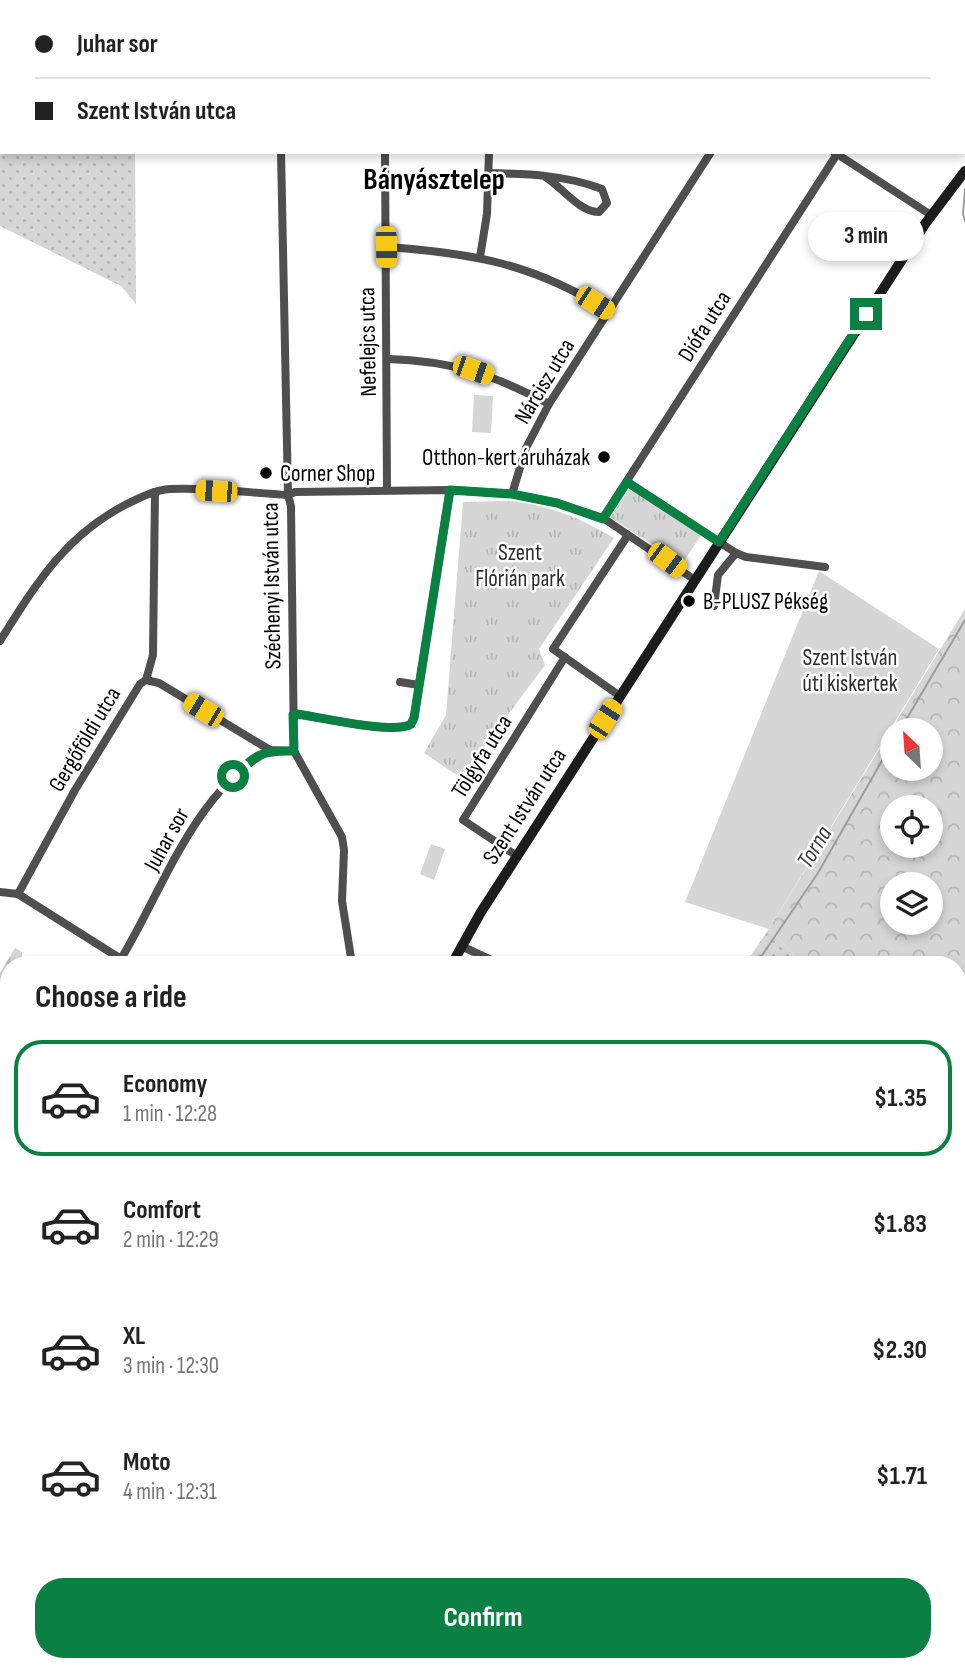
<!DOCTYPE html>
<html lang="en">
<head>
<meta charset="utf-8">
<style>
	:root { --surface:#fff; --page:#f2f2f2; --text:#222; --muted:#767676; --line:#e0e0e0; --accent:#0b8043 }
	body { margin:0; font-family:"Sofia Sans Condensed",sans-serif; background:var(--page); color:var(--text); height:100vh; display:flex; flex-direction:column; font-size:26px; white-space:nowrap }
	* { box-sizing:border-box; margin:0 }
	p { font-size:23px; color:var(--muted) }
	.icon { flex:none; width:38px; height:38px; fill:none; stroke:currentColor; stroke-width:2; stroke-linecap:round; stroke-linejoin:round }
	.map { position:relative; flex:1; overflow:hidden }
	.panel { position:absolute; left:0px; top:956px; width:966px; height:716px; display:flex; flex-direction:column; background:var(--surface); border-radius:28px 28px 0 0; box-shadow:0 4px 10px #0003 }
	.panel>* { flex:none }
	.guide { position:absolute; left:0px; top:0px; width:966px; height:154px; box-shadow:0 4px 10px #0003; display:grid; align-content:center; height:154px; padding:0 35px; background:var(--surface) }
	.needle { width:46px; rotate:335deg }
	.fabs { position:absolute; left:880px; top:718px; display:grid; gap:14px }
	.fabs a { display:grid; place-items:center; width:63px; height:63px; border-radius:50%; background:var(--surface); box-shadow:0 4px 10px #0003; font-size:35px }
	.end { position:absolute; width:32px; height:32px; margin:-16px; border:9px solid #0b8043; background:#fff; box-shadow:0 0 0 4px #fff }
	.from { border-radius:50% }
	.bubble { position:absolute; height:49px; border-radius:24px; background:var(--surface); box-shadow:0 4px 10px #0003; font-size:23px; font-weight:700; line-height:49px; text-align:center }
	.car { position:absolute; width:21px; height:42px; margin:-21px -10px; border-radius:9px; box-shadow:0 0 5px 2px #0007; background:linear-gradient(#f5c518 24%,#345 0 40%,#f5c518 0 76%,#345 0 86%,#f5c518 0) }
	.guide b { display:flex; align-items:center; gap:24px; height:66px; font-size:26px }
	.guide b+b { border-top:2px solid var(--line) }
	.guide i { width:18px; height:18px; background:var(--text) }
	ul { padding:0; list-style:none }
	li { display:flex; align-items:center; gap:21px; height:116px; margin:0 14px 10px; padding:0 21px; border:4px solid transparent; border-radius:28px }
	li div { flex:1 }
	li b { display:block; font-size:26px }
	li em { font-style:normal; font-weight:700 }
	li.active { border-color:var(--accent) }
	li>.icon { width:63px; height:63px; stroke-width:1.5 }
	h2 { padding:0 35px; font-size:32px; line-height:84px }
	.primary-button { display:flex; gap:14px; margin-top:auto; padding:14px 35px }
	.primary-button a { flex:1; height:80px; border-radius:28px; background:var(--accent); color:#fff; font-size:28px; font-weight:700; line-height:80px; text-align:center }
	.map>svg:first-child { display:block }
	.grass { fill:url(#grass-dots) }
	.forest { fill:url(#forest-crowns); fill-rule:evenodd }
	.cemetery { fill:url(#cemetery-stones) }
	.park { fill:url(#park-tufts) }
	.garden { fill:#d6d6d6 }
	.lines { fill:none; stroke-linecap:round; stroke-linejoin:round }
	.stream { stroke:#9d9d9d; stroke-width:2 }
	.minor { stroke:#4f4f4f; stroke-width:8 }
	.secondary { stroke:#1c1c1c; stroke-width:10 }
	.rail { stroke:#000; stroke-width:2; stroke-dasharray:10 3.5 2 3.5; stroke-linecap:butt }
	.route { stroke:#0b8043; stroke-width:9 }
	.poi-dot { fill:#000; stroke:#fff; stroke-width:2.5 }
	.labels { text-anchor:middle; stroke-width:5; stroke-linejoin:round; paint-order:stroke }
	.street-label { font-size:23px; fill:#000; stroke:#fff }
	.poi-label { font-size:23px; fill:#000; stroke:#fff; text-anchor:start }
	.park-label { font-size:23px; fill:#2d2d2d; stroke:#fff }
	.water-label { font-size:24px; font-style:italic; fill:#3e3e3e; stroke:#fff }
	.district-label { font-size:30px; font-weight:bold; fill:#000; stroke:#fff }
</style>
</head>
<body>
<div class="map">
<svg width="965" height="1671" viewBox="0 0 965 1671">
	<defs>
		<pattern id="grass-dots" width="8" height="8" patternUnits="userSpaceOnUse" patternTransform="scale(1.75)"><rect width="8" height="8" fill="#d6d6d6"/><path d="M2 2h.1M6 6h.1" fill="none" stroke="#b6b6b6" stroke-width="1.8" stroke-linecap="round"/></pattern>
		<pattern id="forest-crowns" width="20" height="18" patternUnits="userSpaceOnUse" patternTransform="scale(1.75)"><rect width="20" height="18" fill="#d6d6d6"/><path d="M2 6a3 3 0 1 1 6 0M12 15a3 3 0 1 1 6 0" fill="none" stroke="#b6b6b6"/></pattern>
		<pattern id="cemetery-stones" width="16" height="16" patternUnits="userSpaceOnUse" patternTransform="scale(1.75)"><rect width="16" height="16" fill="#d6d6d6"/><path d="M2 7V4a2 2 0 0 1 4 0v3zM10 15v-3a2 2 0 0 1 4 0v3z" fill="#b6b6b6"/></pattern>
		<pattern id="park-tufts" width="24" height="20" patternUnits="userSpaceOnUse" patternTransform="scale(1.75)"><rect width="24" height="20" fill="#d6d6d6"/><path d="M3 7l-1-3M5 7V3M7 7l1-3M15 17l-1-3M17 17v-4M19 17l1-3" fill="none" stroke="#b6b6b6"/></pattern>
	</defs>
	<rect width="100%" height="100%" fill="#fff"/>
	<g class="grass">
		<polygon points="0,0 134,0 2,2 2,152 135,152 136,304 121,286 0,226"/>
		<polygon points="769,929 803,964 745,964"/>
	</g>
	<g class="forest">
		<path d="M965 609V1121L957 1116V964H803L769 929ZM892 730H931V768H892ZM892 807H931V845H892ZM892 884H931V922H892Z"/>
		<polygon points="300,1663 557,1663 548,1671 304,1671"/>
	</g>
	<polygon class="cemetery" points="15,948 22,952 22,961 24,964 9,964 9,1113 0,1107 0,1084 4,1079 0,1075 0,973"/>
	<g class="park">
		<polygon points="630,487 702,534 682,564 610,517"/>
		<path d="M463 502C480 502 500 500 517 502 552 506 584 520 614 538L539 649 545 665 461 778 424 753 446 715Z"/>
	</g>
	<g class="garden">
		<polygon points="474,395 493,396 491,433 472,432"/>
		<polygon points="819,571 939,649 769,929 685,902"/>
		<polygon points="431,844 445,849 434,880 420,874"/>
	</g>
	<g class="lines">
		<g class="stream">
			<polyline points="965,189 963,214 965,221"/>
			<polyline points="900,730 965,620"/>
			<polyline points="756,964 818,873 892,743"/>
			<polyline points="957,1056 965,1052"/>
			<polyline points="286,1662 289,1671"/>
			<polyline points="961,1671 965,1668"/>
		</g>
		<g class="minor">
			<polyline points="278,0 278,2"/>
			<polyline points="383,0 383,2"/>
			<polyline points="811,0 813,2"/>
			<polyline points="489,2 489,0"/>
			<polyline points="574,2 574,0"/>
			<polyline points="666,2 667,0"/>
			<polyline points="776,2 777,0"/>
			<polyline points="964,110 965,108"/>
			<polyline points="281,152 288,495 291,506 294,751 342,837 344,850 342,901 352,964"/>
			<polyline points="385,152 387,490"/>
			<polyline points="834,152 931,215"/>
			<path d="M489 173C528 174 566 175 602 189L607 203 599 212C580 213 561 186 544 176"/>
			<path d="M386 247C473 253 535 264 610 312"/>
			<polyline points="480,257 487,214 489,152"/>
			<path d="M387 359C453 361 492 374 549 404"/>
			<polyline points="627,482 736,553 746,557 825,567"/>
			<polyline points="512,494 526,448 549,404 711,152"/>
			<polyline points="603,518 837,154"/>
			<polyline points="714,606 718,575 736,553"/>
			<path d="M0 641C36 584 64 537 125 505 139 498 154 490 170 489 206 487 252 493 288 495L295 492 450 490 512 494 557 503 603 518 695 580"/>
			<polyline points="146,680 153,655 155,492"/>
			<polyline points="400,682 419,685"/>
			<polyline points="620,696 553,649 628,535"/>
			<path d="M293 715 297 714C319 717 396 735 411 724L414 718 450 490"/>
			<polyline points="517,856 463,820 565,657"/>
			<polyline points="0,892 18,894"/>
			<polyline points="461,946 500,964"/>
			<polyline points="121,959 18,894 75,790 140,684 146,680 159,683 270,750 294,751"/>
			<path d="M118 964C162 893 193 792 270 750"/>
			<polyline points="0,1124 9,1131"/>
			<polyline points="957,1130 965,1127"/>
			<polyline points="0,1166 9,1164"/>
			<polyline points="0,1291 9,1300"/>
			<polyline points="0,1494 9,1478"/>
			<polyline points="0,1540 9,1547"/>
		</g>
		<g class="secondary">
			<polyline points="452,964 481,912 925,224 965,171"/>
			<polyline points="165,1662 172,1671"/>
		</g>
		<g class="rail">
			<polyline points="957,1189 965,1183"/>
			<polyline points="508,1671 512,1662"/>
		</g>
	</g>
	<g class="lines">
		<path class="route" d="M233 776C257 754 262 750 294 751L293 715 297 714C319 717 396 735 411 724L414 718 450 490 512 494 557 503 603 519 627 482 719 542 866 314"/>
	</g>
	<g class="poi-dot">
		<circle cx="604" cy="457" r="7"/>
		<circle cx="266" cy="473" r="7"/>
		<circle cx="689" cy="601" r="7"/>
	</g>
	<g class="labels">
		<g class="street-label">
			<text transform="translate(704 326) rotate(-58)" y="8">Diófa utca</text>
			<text transform="translate(367 342) rotate(-91)" y="8">Nefelejcs utca</text>
			<text transform="translate(544 381) rotate(-59)" y="8">Nárcisz utca</text>
			<text transform="translate(271 586) rotate(-91)" y="8">Széchenyi István utca</text>
			<text transform="translate(84 739) rotate(-59)" y="8">Gergőföldi utca</text>
			<text transform="translate(481 756) rotate(-58)" y="8">Tölgyfa utca</text>
			<text transform="translate(524 806) rotate(-57)" y="8">Szent István utca</text>
			<text transform="translate(166 839) rotate(-61)" y="8">Juhar sor</text>
		</g>
		<g class="poi-label">
			<text x="590" y="465" text-anchor="end">Otthon-kert áruházak</text>
			<text x="280" y="481">Corner Shop</text>
			<text x="703" y="609">B-PLUSZ Pékség</text>
		</g>
		<g class="park-label">
			<text x="520" y="560">Szent<tspan x="520" dy="26">Flórián park</tspan></text>
			<text x="850" y="665">Szent István<tspan x="850" dy="26">úti kiskertek</tspan></text>
		</g>
		<g class="water-label">
			<text transform="translate(814 847) rotate(-59)" y="8">Torna</text>
		</g>
		<g class="district-label">
			<text x="434" y="189">Bányásztelep</text>
		</g>
	</g>
</svg>
<div class="fabs">
<a><svg class="needle" viewBox="-14 -14 28 28"><path d="M0-13l5 13h-10z" fill="#e53935"/><path d="M0 13l5-13h-10z" fill="#767676"/></svg></a>
<a><svg class="icon" aria-label="locate" viewBox="0 0 24 24"><circle cx="12" cy="12" r="6"/><path d="M12 2v4M12 18v4M2 12h4M18 12h4"/></svg></a>
<a><svg class="icon" aria-label="layers" viewBox="0 0 24 24"><path d="M12 4l9 5-9 5-9-5zM3 14l9 5 9-5"/></svg></a>
</div>
<i class="end from" style="left:233px;top:776px"></i>
<i class="end" style="left:866px;top:314px"></i>
<div class="bubble" style="left:808px;top:212px;width:116px">3 min</div>
<i class="car" style="left:386px;top:247px;rotate:179deg"></i>
<i class="car" style="left:595px;top:303px;rotate:123deg"></i>
<i class="car" style="left:473px;top:370px;rotate:109deg"></i>
<i class="car" style="left:216px;top:491px;rotate:273deg"></i>
<i class="car" style="left:667px;top:560px;rotate:127deg"></i>
<i class="car" style="left:203px;top:710px;rotate:301deg"></i>
<i class="car" style="left:605px;top:719px;rotate:33deg"></i>
<div class="guide">
<b><i class="from"></i>Juhar sor</b>
<b><i></i>Szent István utca</b>
</div>
<section class="panel">
<h2>Choose a ride</h2>
<ul>
<li class="active"><svg class="icon" aria-label="car" viewBox="0 0 24 24"><path d="M5 17H2v-5l4-1 3-4h7l3 4 3 1v5h-3M9 17h6M6 11h13"/><circle cx="7" cy="17" r="2"/><circle cx="17" cy="17" r="2"/></svg><div><b>Economy</b><p>1 min · 12:28</p></div><em>$1.35</em></li>
<li><svg class="icon" aria-label="car" viewBox="0 0 24 24"><path d="M5 17H2v-5l4-1 3-4h7l3 4 3 1v5h-3M9 17h6M6 11h13"/><circle cx="7" cy="17" r="2"/><circle cx="17" cy="17" r="2"/></svg><div><b>Comfort</b><p>2 min · 12:29</p></div><em>$1.83</em></li>
<li><svg class="icon" aria-label="car" viewBox="0 0 24 24"><path d="M5 17H2v-5l4-1 3-4h7l3 4 3 1v5h-3M9 17h6M6 11h13"/><circle cx="7" cy="17" r="2"/><circle cx="17" cy="17" r="2"/></svg><div><b>XL</b><p>3 min · 12:30</p></div><em>$2.30</em></li>
<li><svg class="icon" aria-label="car" viewBox="0 0 24 24"><path d="M5 17H2v-5l4-1 3-4h7l3 4 3 1v5h-3M9 17h6M6 11h13"/><circle cx="7" cy="17" r="2"/><circle cx="17" cy="17" r="2"/></svg><div><b>Moto</b><p>4 min · 12:31</p></div><em>$1.71</em></li>
</ul>
<div class="primary-button"><a>Confirm</a></div>
</section>
</div>
</body>
</html>
